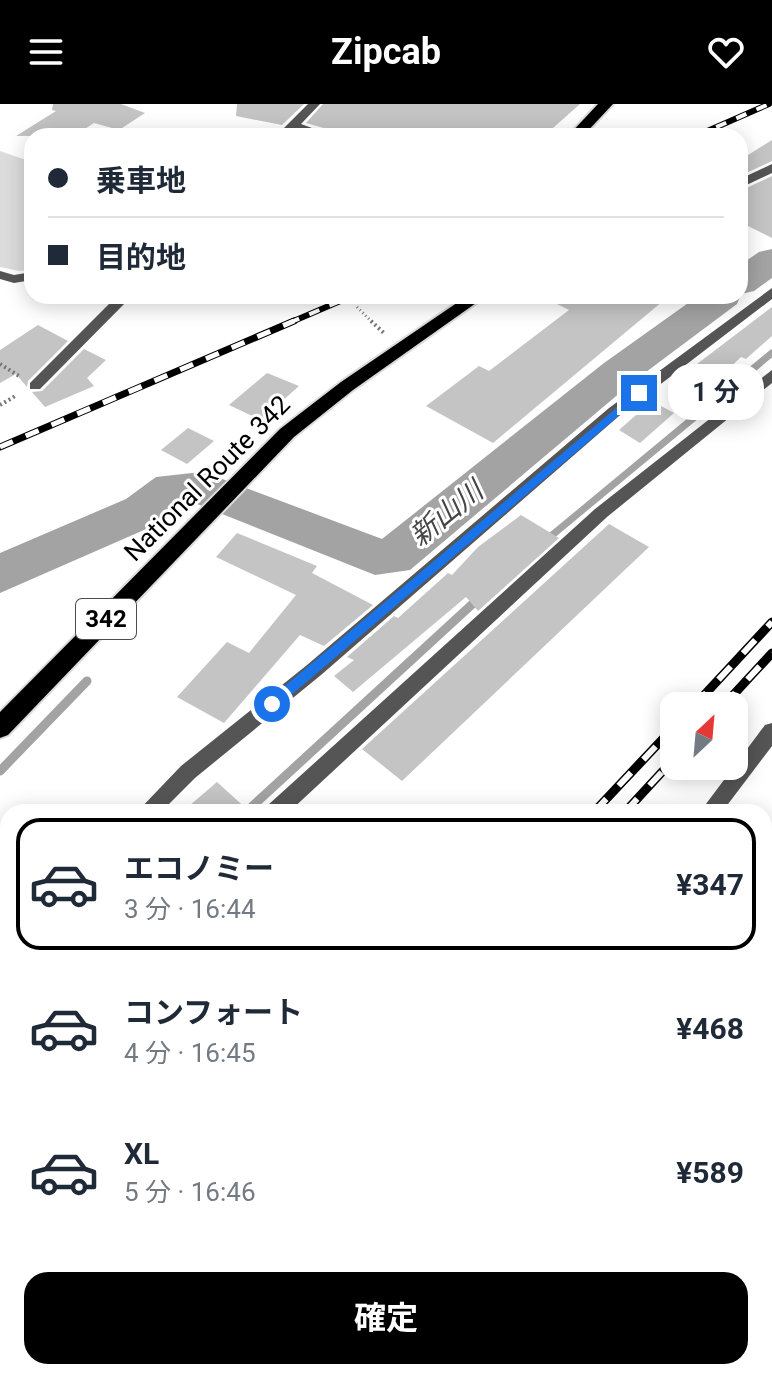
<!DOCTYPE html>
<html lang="ja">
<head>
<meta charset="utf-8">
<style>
	:root { --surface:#fff; --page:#f6f6f7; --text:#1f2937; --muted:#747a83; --line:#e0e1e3; --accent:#000 }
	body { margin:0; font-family:Roboto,"Noto Sans JP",sans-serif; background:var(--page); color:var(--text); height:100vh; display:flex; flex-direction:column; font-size:30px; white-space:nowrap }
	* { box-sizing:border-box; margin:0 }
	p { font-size:26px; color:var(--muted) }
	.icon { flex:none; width:44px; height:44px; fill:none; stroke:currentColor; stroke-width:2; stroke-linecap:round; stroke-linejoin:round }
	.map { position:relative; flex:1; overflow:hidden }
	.details { position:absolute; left:0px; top:700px; width:772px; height:576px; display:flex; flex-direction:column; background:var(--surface); border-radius:24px 24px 0 0; box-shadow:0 4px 20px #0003 }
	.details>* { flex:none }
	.hud { position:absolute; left:24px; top:24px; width:724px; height:176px; border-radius:24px; box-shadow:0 4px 20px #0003; display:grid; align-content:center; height:176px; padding:0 24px; background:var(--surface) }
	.needle { width:52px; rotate:26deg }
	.fabs { position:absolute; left:660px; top:588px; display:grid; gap:16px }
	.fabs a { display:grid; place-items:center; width:88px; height:88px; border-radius:16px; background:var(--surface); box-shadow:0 4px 20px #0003; font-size:40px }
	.end { position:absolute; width:36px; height:36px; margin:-18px; border:10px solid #1a73e8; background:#fff; box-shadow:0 0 0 4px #fff }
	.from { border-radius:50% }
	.bubble { position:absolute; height:56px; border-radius:24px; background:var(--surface); box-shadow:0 4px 20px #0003; font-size:26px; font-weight:700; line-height:56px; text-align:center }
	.hud b { display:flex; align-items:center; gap:28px; height:76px; font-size:30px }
	.hud b+b { border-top:2px solid var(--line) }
	.hud i { width:20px; height:20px; background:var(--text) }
	ul { padding:14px 0 0; list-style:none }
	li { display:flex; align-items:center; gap:24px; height:132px; margin:0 16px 12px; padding:0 8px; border:4px solid transparent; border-radius:24px }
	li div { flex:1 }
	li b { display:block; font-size:30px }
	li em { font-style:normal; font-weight:700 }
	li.current { border-color:var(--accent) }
	li>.icon { width:72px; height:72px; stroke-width:1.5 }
	.cta { display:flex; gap:16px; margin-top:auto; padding:16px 24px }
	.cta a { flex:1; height:92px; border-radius:24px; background:var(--accent); color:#fff; font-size:32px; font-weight:700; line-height:92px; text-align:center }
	header { display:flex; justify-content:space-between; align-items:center; height:104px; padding:0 24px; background:var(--accent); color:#fff; font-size:36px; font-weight:700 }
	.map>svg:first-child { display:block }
	.green { fill:#dcdcdc }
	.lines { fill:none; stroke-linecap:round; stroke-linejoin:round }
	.stream-far2 { stroke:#a3a3a3; stroke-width:7 }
	.stream-far1 { stroke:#a3a3a3; stroke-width:9 }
	.stream { stroke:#a3a3a3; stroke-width:11 }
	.river { fill:#a3a3a3; fill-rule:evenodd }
	.building { fill:#c4c4c4 }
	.highway-casing { stroke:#dbdbdb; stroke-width:4 }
	.path-far1 { stroke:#777; stroke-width:3; stroke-dasharray:1 3; stroke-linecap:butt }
	.path { stroke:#777; stroke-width:4; stroke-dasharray:2 3; stroke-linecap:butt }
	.minor { fill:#555; fill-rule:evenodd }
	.highway { fill:#000; fill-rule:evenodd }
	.rail-far3-casing { stroke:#000; stroke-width:6 }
	.rail-far2-casing { stroke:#000; stroke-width:7 }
	.rail-far1-casing { stroke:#000; stroke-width:9 }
	.rail-casing { stroke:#000; stroke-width:11 }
	.rail-far3 { stroke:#fff; stroke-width:4; stroke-dasharray:11; stroke-linecap:butt }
	.rail-far2 { stroke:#fff; stroke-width:5; stroke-dasharray:14; stroke-linecap:butt }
	.rail-far1 { stroke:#fff; stroke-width:6; stroke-dasharray:18; stroke-linecap:butt }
	.rail { stroke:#fff; stroke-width:8; stroke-dasharray:23; stroke-linecap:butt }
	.route { fill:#1a73e8 }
	.labels { text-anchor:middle; stroke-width:6; stroke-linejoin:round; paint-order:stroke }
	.shield { fill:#fff; stroke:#4c4c4c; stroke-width:2 }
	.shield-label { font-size:24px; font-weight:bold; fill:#000 }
	.street-label { font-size:26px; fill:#000; stroke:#fff }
	.water-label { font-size:28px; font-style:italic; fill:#444; stroke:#fff }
</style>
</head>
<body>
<header><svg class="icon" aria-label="menu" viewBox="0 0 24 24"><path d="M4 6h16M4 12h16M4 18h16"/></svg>Zipcab<svg class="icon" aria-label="heart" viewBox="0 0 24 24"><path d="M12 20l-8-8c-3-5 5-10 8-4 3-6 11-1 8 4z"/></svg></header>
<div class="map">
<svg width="772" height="1276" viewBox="0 0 772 1276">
	<rect width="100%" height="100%" fill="#fff"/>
	<polygon class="green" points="0,47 32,58 32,166 19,167 0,163"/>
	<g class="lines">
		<polyline class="stream-far2" points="545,437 772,249"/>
		<g class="stream-far1">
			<polyline points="0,667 87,577"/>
			<polyline points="246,708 479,494"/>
		</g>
		<polyline class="stream" points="0,960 8,951"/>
		<polygon class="river" points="772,145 772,174 754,187 741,190 737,200 634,277 410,466 375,471 197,400 183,401 160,419 0,489 0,449 126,395 156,373 201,368 217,373 382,435 604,259 698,192 740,192 740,161 759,148"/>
	</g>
	<g class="building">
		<polygon points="53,0 121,0 145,9 119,26 94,19 74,32 16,32 56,7 52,6"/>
		<polygon points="237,0 304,0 282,21 236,12"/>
		<polygon points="323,0 580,0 544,32 352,32 306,19"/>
		<polygon points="772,36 772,57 740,72 740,56"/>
		<polygon points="772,72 772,134 740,118 740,87"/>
		<polygon points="541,192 669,192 493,339 426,302 479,262 489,267 569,206"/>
		<polygon points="772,203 772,232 746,255 741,253 722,271 697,260"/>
		<polygon points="38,221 68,237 28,277 27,283 16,270 0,279 0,246"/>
		<polygon points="84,245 106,256 87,274 94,282 45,303 32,288 42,287"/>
		<polygon points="267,269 299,282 261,316 229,301"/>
		<polygon points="652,297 674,309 640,339 619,326"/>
		<polygon points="188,324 214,337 187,360 161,346"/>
		<polygon points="521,411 559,434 478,507 466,493 353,588 334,572 354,556 347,553 394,512 398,514 448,469 452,471 478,443"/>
		<polygon points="609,420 649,443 402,677 362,645"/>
		<polygon points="237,429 317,462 312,469 373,501 324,542 300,531 224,619 177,593 227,538 249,549 296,491 216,453"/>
		<polygon points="217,678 250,708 182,708"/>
	</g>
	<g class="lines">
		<defs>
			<g id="highway">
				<polygon points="598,0 613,0 583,32 568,32"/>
				<polygon points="467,192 486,192 353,286 294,333 8,631 0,634 0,608 280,325 341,278"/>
			</g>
		</defs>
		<use href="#highway" class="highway-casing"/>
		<polyline class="path-far1" points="357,203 373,219"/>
		<g class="path">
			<polyline points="371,217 385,230"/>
			<polyline points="0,260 19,272"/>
			<polyline points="0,301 17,291"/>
		</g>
		<g class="minor">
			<polygon points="308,0 320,0 301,20 334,32 316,32 295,26 289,32 276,32"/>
			<polygon points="772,60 772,69 740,84 740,75"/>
			<polygon points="0,167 14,171 32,168 32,176 14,179 0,175"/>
			<polygon points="772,184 772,195 619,312 321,571 195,674 161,708 137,708 181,662 307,561 609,304"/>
			<polygon points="117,192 132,192 40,285 30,285 30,279"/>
			<polygon points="772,266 772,279 607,413 289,708 265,708 268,701 595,405"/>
			<polygon points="772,619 772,642 722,708 700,708 765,621"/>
			<polygon points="772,817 772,846 764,849 764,820"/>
			<polygon points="8,835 8,862 0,865 0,838"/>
			<polygon points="8,983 8,1013 0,1016 0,986"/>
			<polygon points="8,1167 8,1199 0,1203 0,1171"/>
			<polygon points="438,1268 472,1268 469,1276 435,1276"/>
		</g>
		<use href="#highway" class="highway"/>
		<defs>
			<g id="rail-far3">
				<polyline points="696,32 769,0"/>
				<polyline points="289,219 352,192"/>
			</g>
			<polyline id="rail-far2" points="0,343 294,217"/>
			<g id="rail-far1">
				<polyline points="694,602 772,518"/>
				<polyline points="723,602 772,549"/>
				<polyline points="594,708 674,623"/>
				<polyline points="625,708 674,655"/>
			</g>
			<g id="rail">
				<polyline points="94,1276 101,1268"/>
				<polyline points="139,1276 146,1268"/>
			</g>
		</defs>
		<use href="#rail-far3" class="rail-far3-casing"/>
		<use href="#rail-far2" class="rail-far2-casing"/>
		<use href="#rail-far1" class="rail-far1-casing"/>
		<use href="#rail" class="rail-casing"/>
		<use href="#rail-far3" class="rail-far3"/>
		<use href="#rail-far2" class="rail-far2"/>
		<use href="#rail-far1" class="rail-far1"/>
		<use href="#rail" class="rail"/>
	</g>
	<polygon class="route" points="639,285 643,291 276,604 268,604 268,596"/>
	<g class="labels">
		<rect class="shield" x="76" y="495" width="60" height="40" rx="6"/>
		<g class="shield-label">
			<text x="106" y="523">342</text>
		</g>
		<g class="street-label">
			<text transform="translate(207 374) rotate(-45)" y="9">National Route 342</text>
		</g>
		<g class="water-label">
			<text transform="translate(446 409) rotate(-39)" y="10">新山川</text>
		</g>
	</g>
</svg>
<div class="fabs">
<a><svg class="needle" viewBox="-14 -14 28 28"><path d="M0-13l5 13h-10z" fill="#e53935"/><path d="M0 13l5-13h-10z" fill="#747a83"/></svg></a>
</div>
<i class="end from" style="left:272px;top:600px"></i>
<i class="end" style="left:639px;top:289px"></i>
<div class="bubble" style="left:668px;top:260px;width:96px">1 分</div>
<div class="hud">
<b><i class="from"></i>乗車地</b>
<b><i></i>目的地</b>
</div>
<section class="details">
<ul>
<li class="current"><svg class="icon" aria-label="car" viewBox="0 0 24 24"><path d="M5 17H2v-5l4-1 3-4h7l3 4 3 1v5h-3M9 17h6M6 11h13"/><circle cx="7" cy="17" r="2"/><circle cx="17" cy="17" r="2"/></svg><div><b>エコノミー</b><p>3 分 · 16:44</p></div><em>¥347</em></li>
<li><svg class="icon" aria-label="car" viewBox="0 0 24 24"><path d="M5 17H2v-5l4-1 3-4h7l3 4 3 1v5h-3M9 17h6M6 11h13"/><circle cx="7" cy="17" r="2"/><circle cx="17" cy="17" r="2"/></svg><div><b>コンフォート</b><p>4 分 · 16:45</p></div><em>¥468</em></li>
<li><svg class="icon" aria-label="car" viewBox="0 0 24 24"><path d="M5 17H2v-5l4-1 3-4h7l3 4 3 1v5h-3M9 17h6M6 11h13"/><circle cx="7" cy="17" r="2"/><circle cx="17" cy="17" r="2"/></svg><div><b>XL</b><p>5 分 · 16:46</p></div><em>¥589</em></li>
</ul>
<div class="cta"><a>確定</a></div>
</section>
</div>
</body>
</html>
